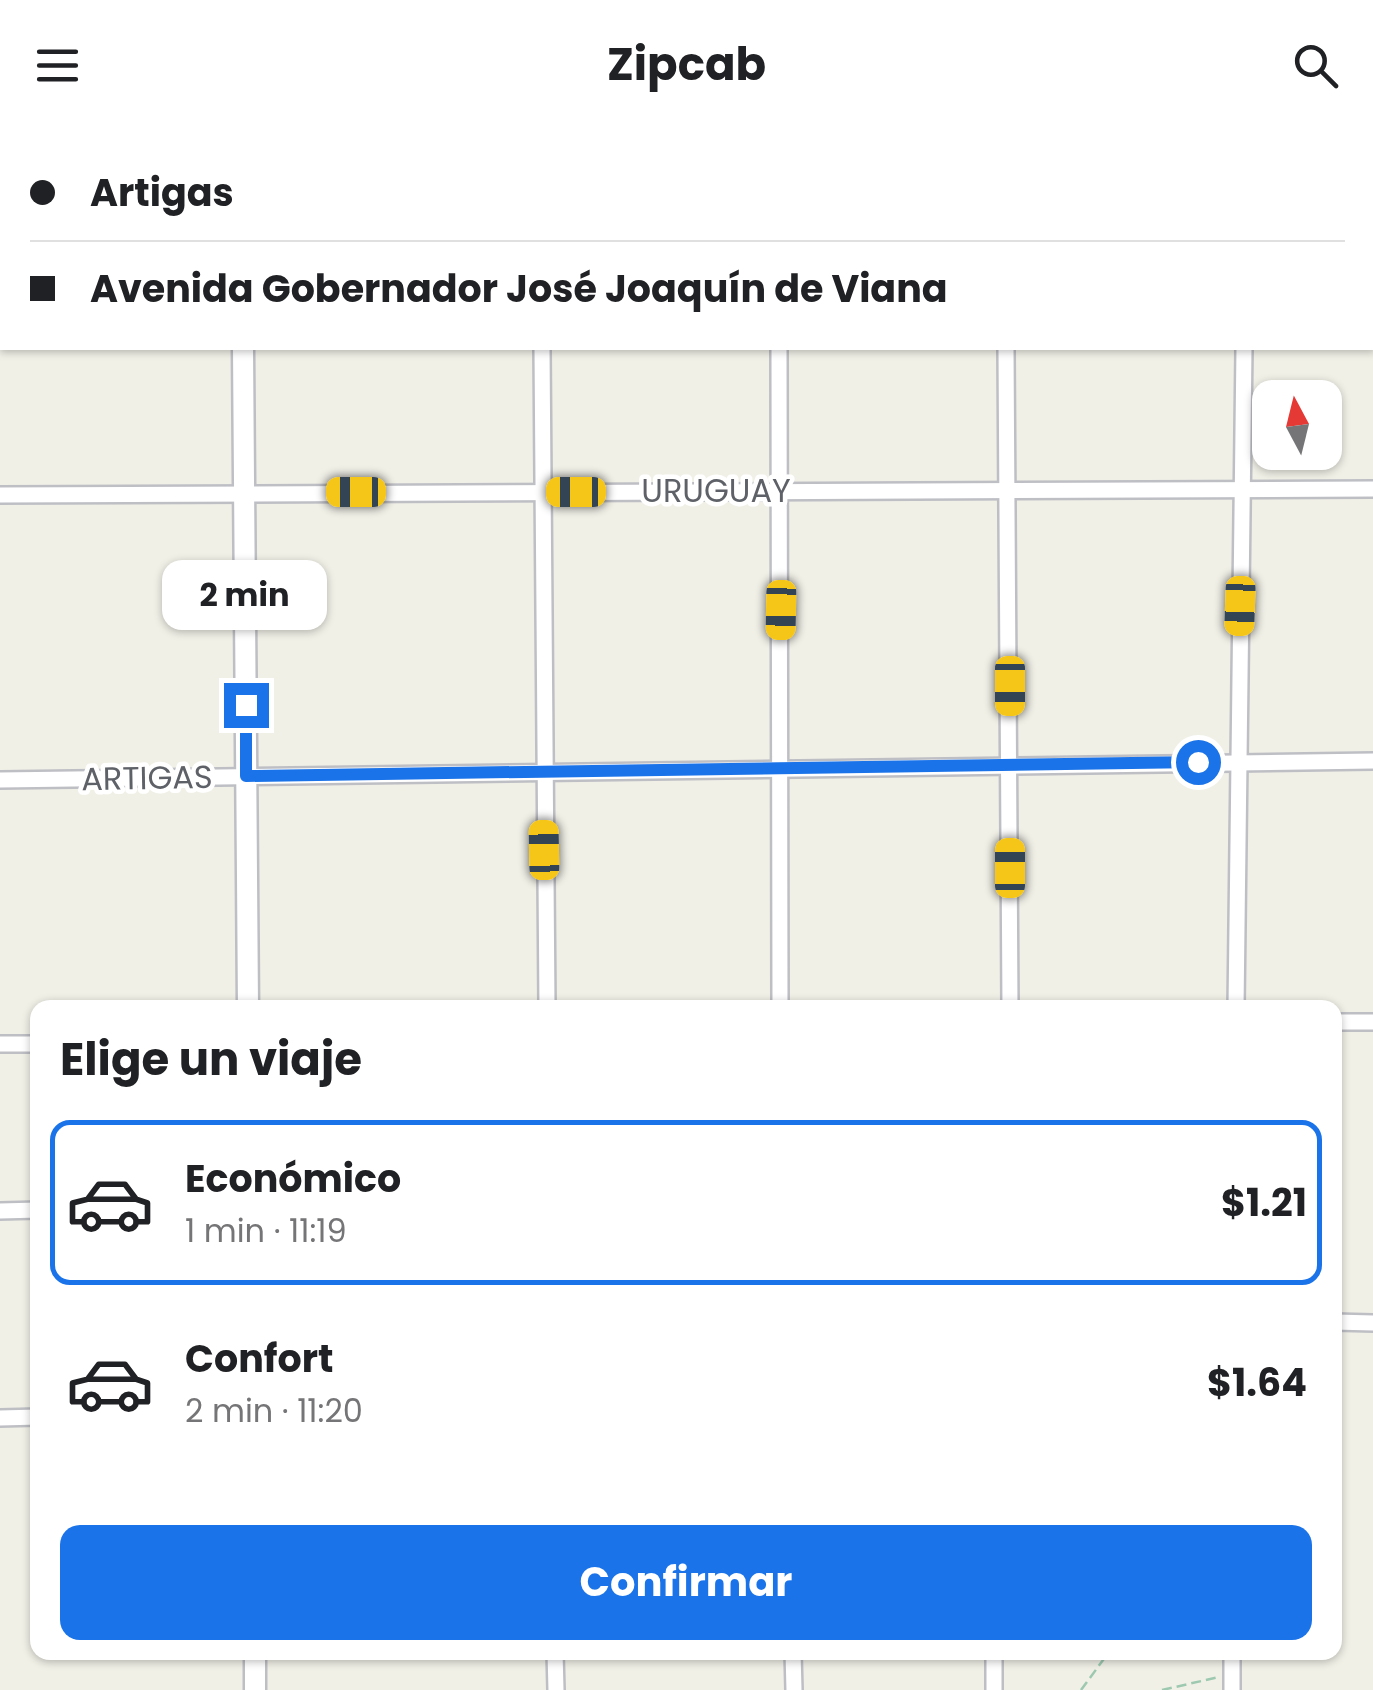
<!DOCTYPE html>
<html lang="es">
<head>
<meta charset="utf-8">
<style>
	:root { --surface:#fff; --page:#f2f2f2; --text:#202124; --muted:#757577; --line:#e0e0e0; --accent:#1a73e8 }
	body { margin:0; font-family:Poppins,sans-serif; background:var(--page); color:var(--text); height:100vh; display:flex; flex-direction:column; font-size:38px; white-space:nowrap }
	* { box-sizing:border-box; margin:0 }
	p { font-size:32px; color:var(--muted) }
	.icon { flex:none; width:55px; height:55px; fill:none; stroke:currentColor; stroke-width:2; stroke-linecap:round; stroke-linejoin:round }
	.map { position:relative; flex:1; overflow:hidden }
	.details { position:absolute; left:30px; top:870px; width:1312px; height:660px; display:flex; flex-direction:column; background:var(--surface); border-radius:20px; box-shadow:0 2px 8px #0004 }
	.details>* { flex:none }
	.top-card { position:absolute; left:0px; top:0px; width:1375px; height:220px; box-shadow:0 2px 8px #0004; display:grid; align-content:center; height:220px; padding:0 30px; background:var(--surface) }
	.needle { width:65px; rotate:353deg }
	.fabs { position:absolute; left:1252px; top:250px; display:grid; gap:20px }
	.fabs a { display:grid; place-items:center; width:90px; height:90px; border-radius:20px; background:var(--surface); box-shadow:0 2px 8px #0004; font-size:50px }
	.end { position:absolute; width:45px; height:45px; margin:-22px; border:12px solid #1a73e8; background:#fff; box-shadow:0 0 0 5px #fff }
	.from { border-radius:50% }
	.bubble { position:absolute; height:70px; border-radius:20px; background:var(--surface); box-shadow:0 2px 8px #0004; font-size:32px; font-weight:700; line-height:70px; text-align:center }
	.car { position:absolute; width:30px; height:60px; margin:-30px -15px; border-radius:12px; box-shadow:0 0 8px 2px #0007; background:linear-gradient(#f5c518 24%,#345 0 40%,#f5c518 0 76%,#345 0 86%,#f5c518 0) }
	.top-card b { display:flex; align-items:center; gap:35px; height:95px; font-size:38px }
	.top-card b+b { border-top:2px solid var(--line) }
	.top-card i { width:25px; height:25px; background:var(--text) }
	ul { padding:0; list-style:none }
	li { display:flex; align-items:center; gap:30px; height:165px; margin:0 20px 15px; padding:0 10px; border:5px solid transparent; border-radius:20px }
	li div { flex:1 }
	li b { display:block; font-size:38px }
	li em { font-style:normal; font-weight:700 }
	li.active { border-color:var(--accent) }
	li>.icon { width:90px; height:90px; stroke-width:1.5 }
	h2 { padding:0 30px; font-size:45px; line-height:120px }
	.action { display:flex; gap:20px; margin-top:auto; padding:20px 30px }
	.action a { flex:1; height:115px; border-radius:20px; background:var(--accent); color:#fff; font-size:40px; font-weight:700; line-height:115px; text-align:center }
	header { display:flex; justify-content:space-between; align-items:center; height:130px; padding:0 30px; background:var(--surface); font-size:45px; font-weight:700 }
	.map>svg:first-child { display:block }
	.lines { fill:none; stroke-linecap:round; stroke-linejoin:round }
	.service-casing { stroke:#bebfc5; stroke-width:12 }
	.minor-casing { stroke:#bebfc5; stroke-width:20 }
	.tertiary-casing { stroke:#bebfc5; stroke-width:25 }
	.path { stroke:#9dc9b1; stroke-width:2.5; stroke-dasharray:10 5; stroke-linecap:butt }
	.service { stroke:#fff; stroke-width:8 }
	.minor { stroke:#fff; stroke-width:15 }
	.tertiary { stroke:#fff; stroke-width:20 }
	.route { stroke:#1a73e8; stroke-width:12 }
	.labels { text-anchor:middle; stroke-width:9; stroke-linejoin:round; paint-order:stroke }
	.street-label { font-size:32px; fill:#5e6167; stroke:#fff }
</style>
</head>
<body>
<header><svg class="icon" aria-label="menu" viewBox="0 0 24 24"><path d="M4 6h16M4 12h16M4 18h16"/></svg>Zipcab<svg class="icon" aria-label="search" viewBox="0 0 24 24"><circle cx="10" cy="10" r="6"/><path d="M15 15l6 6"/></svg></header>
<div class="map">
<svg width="1373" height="1560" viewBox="0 0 1373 1560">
	<rect width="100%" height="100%" fill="#f1f0e7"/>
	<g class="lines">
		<defs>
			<polyline id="service" points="1238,0 1239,2"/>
			<g id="minor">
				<polyline points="1003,0 1003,2"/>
				<polyline points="1290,0 1291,2"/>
				<polyline points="806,2 807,0"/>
				<polyline points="1372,93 1373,93"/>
				<polyline points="0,105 2,105"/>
				<polyline points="542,218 547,878"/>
				<polyline points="779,218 780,878"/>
				<polyline points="1006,218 1010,878"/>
				<polyline points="0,365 1373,359"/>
				<polyline points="0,650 1373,631"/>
				<polyline points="1236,878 1244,218"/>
				<polyline points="1335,892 1373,892"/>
				<polyline points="0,914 38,914"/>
				<polyline points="0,1081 38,1080"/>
				<polyline points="1335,1192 1373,1193"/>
				<polyline points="0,1288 38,1287"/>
				<polyline points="555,1522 556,1560"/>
				<polyline points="793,1522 794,1560"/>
				<polyline points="1232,1522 1232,1560"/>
				<polyline points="994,1560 994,1522"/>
			</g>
			<g id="tertiary">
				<polyline points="241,0 241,2"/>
				<polyline points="243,218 248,878"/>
				<polyline points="255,1560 255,1522"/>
			</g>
		</defs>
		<use href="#service" class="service-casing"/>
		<use href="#minor" class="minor-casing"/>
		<use href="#tertiary" class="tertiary-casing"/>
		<g class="path">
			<polyline points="1081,1560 1109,1522"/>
			<polyline points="1162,1560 1219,1547"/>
		</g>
		<use href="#service" class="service"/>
		<use href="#minor" class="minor"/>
		<use href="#tertiary" class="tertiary"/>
	</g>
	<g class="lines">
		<polyline class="route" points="246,575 246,646 1198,632"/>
	</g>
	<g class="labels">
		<g class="street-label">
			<text x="716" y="372">URUGUAY</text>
			<text transform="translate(147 648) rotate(-1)" y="11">ARTIGAS</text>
		</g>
	</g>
</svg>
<div class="fabs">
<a><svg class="needle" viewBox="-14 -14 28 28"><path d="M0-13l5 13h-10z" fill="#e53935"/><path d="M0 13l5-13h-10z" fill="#757577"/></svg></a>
</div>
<i class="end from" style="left:1198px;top:632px"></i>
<i class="end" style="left:246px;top:575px"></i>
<div class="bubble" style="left:162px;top:430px;width:165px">2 min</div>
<i class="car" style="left:356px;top:362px;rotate:270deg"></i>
<i class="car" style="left:576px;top:362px;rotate:270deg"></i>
<i class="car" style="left:1240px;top:476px;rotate:182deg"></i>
<i class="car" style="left:781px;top:480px;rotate:181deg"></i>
<i class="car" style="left:1010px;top:556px;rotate:180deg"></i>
<i class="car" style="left:544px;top:720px;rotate:359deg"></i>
<i class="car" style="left:1010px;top:738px;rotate:0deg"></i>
<div class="top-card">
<b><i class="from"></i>Artigas</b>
<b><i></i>Avenida Gobernador José Joaquín de Viana</b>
</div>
<section class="details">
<h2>Elige un viaje</h2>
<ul>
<li class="active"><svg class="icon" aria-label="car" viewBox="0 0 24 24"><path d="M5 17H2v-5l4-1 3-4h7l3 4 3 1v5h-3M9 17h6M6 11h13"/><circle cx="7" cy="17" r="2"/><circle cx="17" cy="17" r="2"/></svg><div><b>Económico</b><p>1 min · 11:19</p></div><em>$1.21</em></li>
<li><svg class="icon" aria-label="car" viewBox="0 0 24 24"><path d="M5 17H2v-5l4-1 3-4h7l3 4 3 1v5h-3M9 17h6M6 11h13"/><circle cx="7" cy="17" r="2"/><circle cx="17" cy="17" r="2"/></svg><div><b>Confort</b><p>2 min · 11:20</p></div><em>$1.64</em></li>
</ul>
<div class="action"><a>Confirmar</a></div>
</section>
</div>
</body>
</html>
